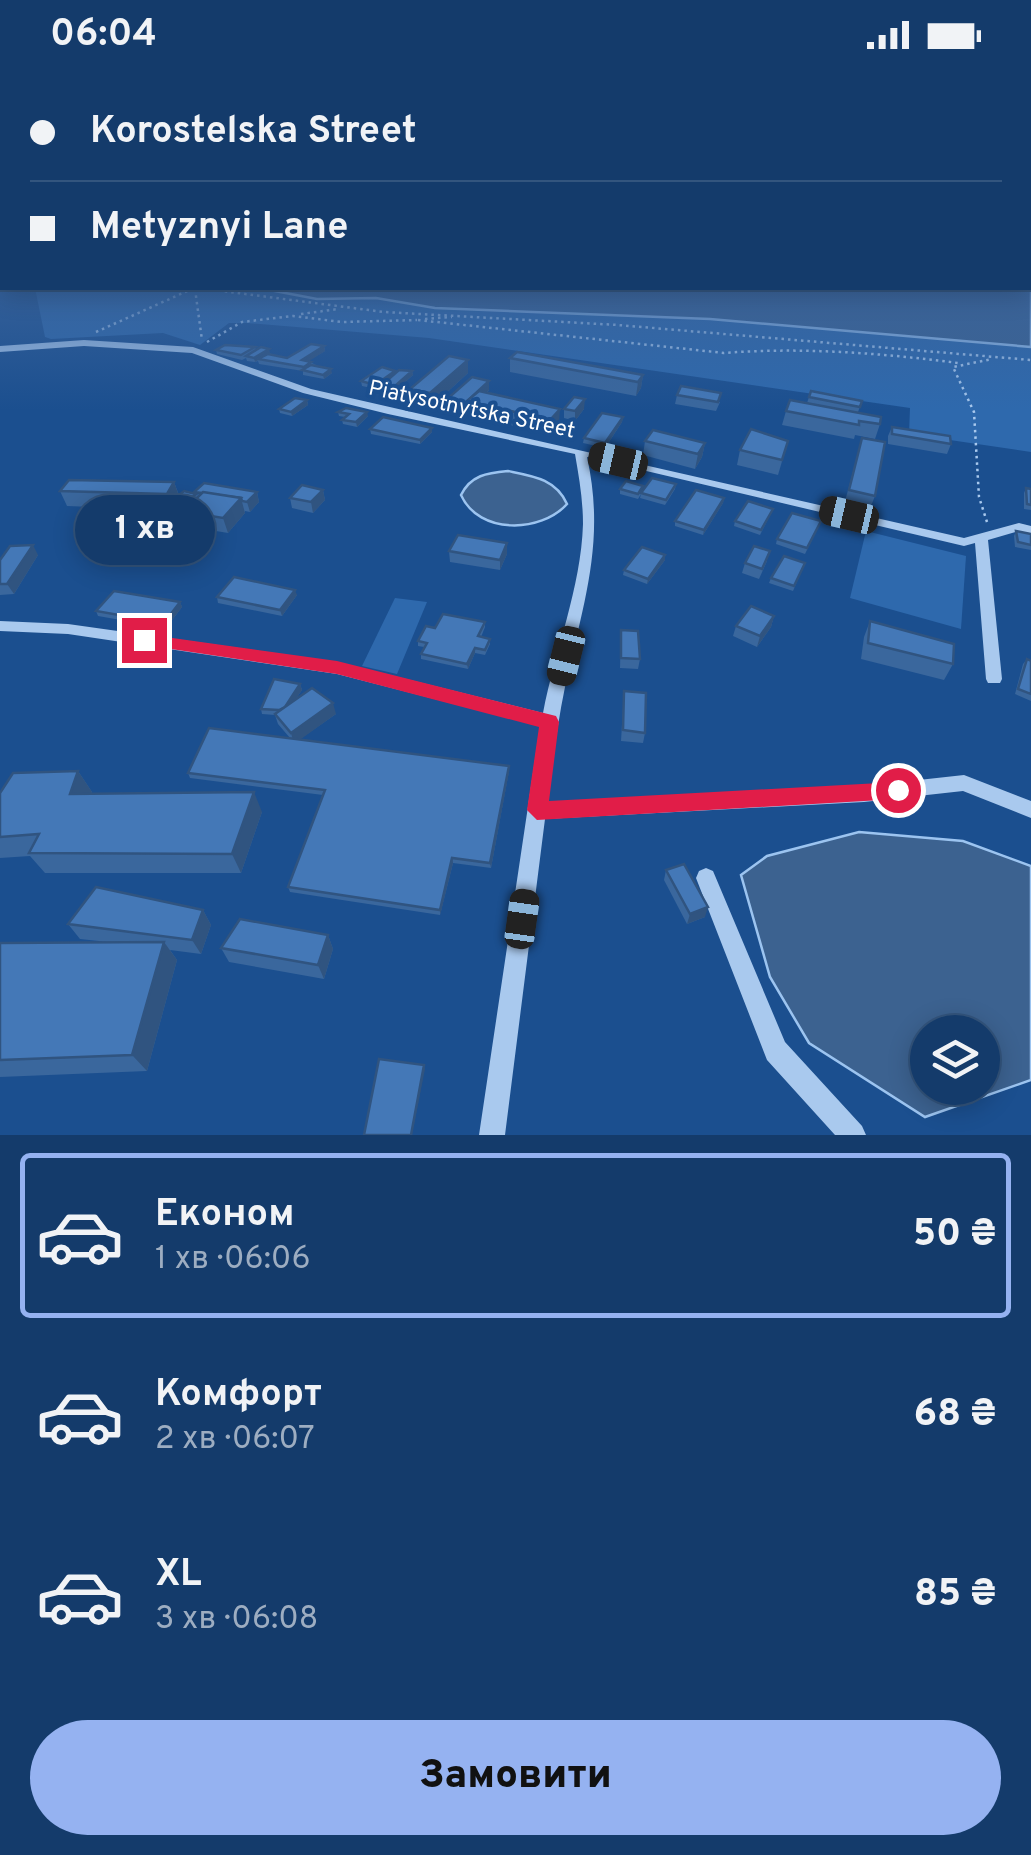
<!DOCTYPE html>
<html lang="uk">
<head>
<meta charset="utf-8">
<style>
	:root { --surface:#143b6b; --page:#1d4271; --text:#f1f3f6; --muted:#9dadc1; --line:#33557e; --accent:#95b2f1 }
	body { margin:0; font-family:Overpass,sans-serif; background:var(--page); color:var(--text); height:100vh; display:flex; flex-direction:column; font-size:38px; white-space:nowrap }
	* { box-sizing:border-box; margin:0 }
	p { font-size:32px; color:var(--muted) }
	.icon { flex:none; width:55px; height:55px; fill:none; stroke:currentColor; stroke-width:2; stroke-linecap:round; stroke-linejoin:round }
	.map { position:relative; height:1065px; overflow:hidden }
	.sheet { display:flex; flex-direction:column; background:var(--surface); flex:1 }
	.sheet>* { flex:none }
	.top-card { position:absolute; left:0px; top:0px; width:1032px; height:220px; box-shadow:0 5px 25px #0003,0 0 0 2px var(--line); display:grid; align-content:center; height:220px; padding:0 30px; background:var(--surface) }
	.fabs { position:absolute; left:910px; top:945px; display:grid; gap:20px }
	.fabs a { display:grid; place-items:center; width:90px; height:90px; border-radius:50%; background:var(--surface); box-shadow:0 5px 25px #0003,0 0 0 2px var(--line); font-size:50px }
	.end { position:absolute; width:45px; height:45px; margin:-22px; border:12px solid #e11d48; background:#fff; box-shadow:0 0 0 5px #fff }
	.from { border-radius:50% }
	.bubble { position:absolute; height:70px; border-radius:35px; background:var(--surface); box-shadow:0 5px 25px #0003,0 0 0 2px var(--line); font-size:32px; font-weight:800; line-height:70px; text-align:center }
	.car { position:absolute; width:30px; height:60px; margin:-30px -15px; border-radius:12px; box-shadow:0 0 8px 2px #0007; background:linear-gradient(#222 24%,#8ab4d8 0 40%,#222 0 76%,#8ab4d8 0 86%,#222 0) }
	.top-card b { display:flex; align-items:center; gap:35px; height:95px; font-size:38px }
	.top-card b+b { border-top:2px solid var(--line) }
	.top-card i { width:25px; height:25px; background:var(--text) }
	ul { padding:18px 0 0; list-style:none }
	li { display:flex; align-items:center; gap:30px; height:165px; margin:0 20px 15px; padding:0 10px; border:5px solid transparent; border-radius:10px }
	li div { flex:1 }
	li b { display:block; font-size:38px }
	li em { font-style:normal; font-weight:800 }
	li.active { border-color:var(--accent) }
	li>.icon { width:90px; height:90px; stroke-width:1.5 }
	.action { display:flex; gap:20px; margin-top:auto; padding:20px 30px }
	.action a { flex:1; height:115px; border-radius:60px; background:var(--accent); color:#111; font-size:40px; font-weight:800; line-height:115px; text-align:center }
	.status { display:flex; justify-content:space-between; align-items:center; height:70px; padding:0 50px; background:var(--surface); direction:ltr }
	.status svg { height:28px; fill:currentColor }
	.map>svg:first-child { display:block }
	.green { fill:#2e69ad }
	.water { fill:#3c6290; stroke:#9cc4f0; stroke-width:2.5; fill-rule:evenodd }
	.lines { fill:none; stroke-linecap:round; stroke-linejoin:round }
	.path { stroke:#a9c9ee; stroke-width:2.5; stroke-dasharray:2.5 4; stroke-linecap:butt }
	.minor { fill:#a9c9ee; fill-rule:evenodd }
	.wall { fill:#3a679d }
	.shaded-wall { fill:#305480 }
	.building { fill:#4478b7; stroke:#305480; stroke-width:2.5 }
	.route { fill:#e11d48 }
	.labels { text-anchor:middle; stroke-width:8; stroke-linejoin:round; paint-order:stroke }
	.far-street-label { font-size:22px; fill:#fff; stroke:#1b4f8f }
</style>
</head>
<body>
<div class="status"><b>06:04</b><svg viewBox="0 0 49 12"><path d="M0 12V9h3v3zM5 12V6h3v6zM10 12V3h3v9zM15 12V0h3v12zM26 1h20v11H26zM47 4h2v5h-2z"/></svg></div>
<div class="map">
<svg width="1031" height="1065" viewBox="0 0 1031 1065">
	<rect width="100%" height="100%" fill="#1b4f8f"/>
	<g class="green">
		<polygon points="1031,191 1031,382 909,364 910,338 429,268 247,253 229,253 200,275 163,263 51,269 45,267 35,218 1030,218"/>
		<polygon points="866,461 966,486 961,559 850,528"/>
		<polygon points="395,528 427,532 397,604 362,596"/>
	</g>
	<g class="water">
		<polygon points="1031,191 1031,277 710,249 435,238 376,228 317,229 259,218 1030,218"/>
		<path d="M508 401C533 406 556 409 567 434 541 463 479 465 461 425 471 405 487 403 508 401Z"/>
		<path d="M859 762 963 771 1031 796V1010L925 1047 809 973 770 907 741 805 767 786ZM982 962V1018H928V962Z"/>
	</g>
	<g class="lines">
		<g class="path">
			<polyline points="199,218 384,242 618,255 1031,290"/>
			<polyline points="195,219 202,270"/>
			<polyline points="301,244 338,239"/>
			<polyline points="425,249 452,247"/>
			<path d="M418 250 724 283C802 277 881 283 958 293"/>
			<polyline points="96,262 194,218"/>
			<polyline points="207,272 242,252 293,246 342,252 417,250"/>
			<polyline points="987,452 979,427 974,342 953,297 992,289"/>
		</g>
		<g class="minor">
			<rect x="0" y="194" width="2" height="4"/>
			<path d="M84 270 193 277 311 319 964 468 1019 453 1031 456V464L1019 461 988 470 1002 609 1000 613H988L986 609 975 473 964 476 587 387C606 472 583 534 565 617 557 655 553 693 547 732L864 716 964 705 1031 731V748L963 721 864 732 545 749 505 1065H479L540 656 337 604 68 564 0 561V551L68 554 337 592 543 643C555 580 581 518 583 454 583 430 579 407 575 384L388 344 303 323 192 283 84 276 0 282V276Z"/>
			<polygon points="706,798 713,801 785,972 862,1056 866,1065 835,1065 767,990 696,808 699,801"/>
		</g>
	</g>
	<g class="wall">
		<polygon points="324,276 325,281 308,291 332,303 324,309 303,305 303,301 259,294 258,291 255,292 247,291 246,288 242,290 217,284 216,280 255,277 256,280 287,288"/>
		<polygon points="510,288 643,305 641,318 636,326 510,302"/>
		<polygon points="468,290 468,303 431,337 411,333 410,319"/>
		<polygon points="395,301 395,303 412,301 413,305 395,321 383,319 383,314 376,319 362,316 361,311"/>
		<polygon points="489,320 487,323 559,353 549,364 468,345 468,340 464,343 447,339 446,330"/>
		<polygon points="811,321 862,331 858,342 880,354 875,369 855,365 854,369 782,355 786,341 807,333"/>
		<polygon points="677,325 720,332 716,341 675,334"/>
		<polygon points="307,330 308,335 292,346 280,343 279,339"/>
		<polygon points="564,339 584,339 575,351 564,348"/>
		<polygon points="338,342 368,346 357,357 343,354 342,350 345,347 339,346"/>
		<polygon points="623,347 622,352 605,378 583,373 584,368"/>
		<polygon points="892,357 951,374 947,384 888,374 888,366"/>
		<polygon points="432,358 432,362 420,374 371,364 370,359"/>
		<polygon points="862,368 875,426 869,441 844,435"/>
		<polygon points="645,371 705,373 702,387 695,399 643,385"/>
		<polygon points="788,371 778,405 737,395 740,380"/>
		<polygon points="174,412 179,425 257,422 259,432 250,442 245,441 245,443 228,463 162,452 161,450 157,457 96,455 89,440 92,437 67,436 60,421"/>
		<polygon points="676,414 675,419 665,435 640,428 641,424 638,429 620,424 620,419 642,421"/>
		<polygon points="1026,418 1031,419 1031,440 1024,439 1024,423"/>
		<polygon points="323,420 325,430 313,443 292,438 290,428"/>
		<polygon points="724,428 723,433 703,465 675,456 675,451"/>
		<polygon points="773,439 760,465 734,456 735,451"/>
		<polygon points="821,451 805,484 776,474 777,469"/>
		<polygon points="1016,461 1031,464 1031,480 1015,477 1014,466"/>
		<polygon points="507,473 507,484 500,500 450,492 449,481"/>
		<polygon points="38,485 14,524 0,525 0,490"/>
		<polygon points="665,485 665,490 647,514 623,505 624,500"/>
		<polygon points="767,491 759,509 742,503 745,493"/>
		<polygon points="805,493 793,521 769,513 771,508"/>
		<polygon points="297,525 282,546 218,533 217,527"/>
		<polygon points="180,532 182,537 166,558 98,546 96,541"/>
		<polygon points="774,546 771,557 757,577 733,566 736,556"/>
		<polygon points="870,551 953,594 944,610 861,589 864,567"/>
		<polygon points="485,552 485,557 481,567 490,569 490,574 485,585 475,583 468,599 421,589 421,584 424,577 418,576 418,571 435,558"/>
		<polygon points="621,560 640,589 638,599 620,598"/>
		<polygon points="1027,589 1031,591 1031,631 1015,624 1023,594"/>
		<polygon points="300,614 302,620 295,630 336,644 300,669 509,701 491,798 453,793 440,845 290,822 288,817 323,725 190,708 188,703 290,668 278,654 275,645 262,644 261,639"/>
		<polygon points="624,621 645,663 643,673 621,671"/>
		<polygon points="78,701 92,722 91,724 262,742 241,803 45,803 30,786 0,788 0,723"/>
		<polygon points="666,800 705,847 687,854 664,810"/>
		<polygon points="203,840 211,855 201,884 170,880 177,890 147,1001 0,1007 0,873 108,872 80,869 68,854"/>
		<polygon points="328,865 333,879 324,909 229,892 221,878"/>
	</g>
	<g class="shaded-wall">
		<polygon points="324,276 325,281 303,295 302,290"/>
		<polygon points="269,279 270,283 255,292 254,288"/>
		<polygon points="468,290 468,303 431,337 430,323"/>
		<polygon points="331,299 332,303 324,309 323,305"/>
		<polygon points="395,301 396,305 376,319 375,315"/>
		<polygon points="412,301 413,305 395,321 395,316"/>
		<polygon points="643,305 641,318 636,326 638,312"/>
		<polygon points="489,311 489,320 476,333 467,331"/>
		<polygon points="585,329 584,339 575,351 575,341"/>
		<polygon points="307,330 308,335 292,346 291,342"/>
		<polygon points="560,339 559,353 549,364 550,350"/>
		<polygon points="367,342 368,346 357,357 356,352"/>
		<polygon points="623,347 622,352 605,378 605,373"/>
		<polygon points="432,358 432,362 420,374 420,370"/>
		<polygon points="705,373 702,387 695,399 698,384"/>
		<polygon points="174,412 179,426 172,439 167,424"/>
		<polygon points="323,420 325,430 313,443 311,432"/>
		<polygon points="257,422 259,432 250,442 247,432"/>
		<polygon points="161,427 165,439 156,437 161,450 157,457 151,442"/>
		<polygon points="241,428 245,443 228,463 223,448"/>
		<polygon points="724,428 723,433 703,465 704,460"/>
		<polygon points="507,473 507,484 500,500 500,490"/>
		<polygon points="33,475 38,485 14,524 7,514"/>
		<polygon points="665,485 665,490 647,514 648,509"/>
		<polygon points="295,520 297,525 282,546 280,540"/>
		<polygon points="180,532 182,537 166,558 164,553"/>
		<polygon points="774,546 771,557 757,577 760,566"/>
		<polygon points="475,578 475,583 468,599 467,594"/>
		<polygon points="300,614 302,620 284,646 282,640"/>
		<polygon points="333,633 336,644 294,674 291,663"/>
		<polygon points="509,696 509,701 491,798 490,793"/>
		<polygon points="78,701 92,722 84,745 70,724"/>
		<polygon points="254,722 262,742 241,803 232,784"/>
		<polygon points="452,788 453,793 440,845 440,840"/>
		<polygon points="708,837 705,847 687,854 690,844"/>
		<polygon points="203,840 211,855 201,884 192,870"/>
		<polygon points="328,865 333,879 324,909 318,895"/>
		<polygon points="164,872 177,890 147,1001 132,985"/>
		<polygon points="424,995 425,999 412,1065 411,1065"/>
	</g>
	<g class="building">
		<polygon points="311,274 324,276 302,290 311,292 304,297 258,289 268,284 287,288"/>
		<polygon points="225,275 255,277 241,285 216,280"/>
		<polygon points="261,277 269,279 254,288 246,286"/>
		<polygon points="517,282 643,305 638,312 510,288"/>
		<polygon points="449,286 468,290 430,323 410,319"/>
		<polygon points="311,295 331,299 323,305 302,300"/>
		<polygon points="382,297 395,301 375,315 361,311"/>
		<polygon points="399,300 412,301 395,316 383,314"/>
		<polygon points="472,307 489,311 464,334 446,330"/>
		<polygon points="681,316 721,323 718,332 677,325"/>
		<polygon points="479,321 560,339 550,350 467,331"/>
		<polygon points="811,321 862,331 860,337 809,327"/>
		<polygon points="574,327 585,329 575,341 564,339"/>
		<polygon points="295,328 307,330 291,342 279,339"/>
		<polygon points="790,330 881,347 880,354 859,351 859,355 786,341"/>
		<polygon points="346,338 367,342 356,352 342,350 349,344 338,342"/>
		<polygon points="602,343 623,347 605,373 584,368"/>
		<polygon points="383,347 432,358 420,370 370,359"/>
		<polygon points="892,357 950,366 951,374 892,364"/>
		<polygon points="751,359 788,371 782,390 740,380"/>
		<polygon points="653,360 705,373 698,384 645,371"/>
		<polygon points="862,368 885,372 875,426 849,420"/>
		<polygon points="652,408 676,414 666,430 641,423"/>
		<polygon points="69,410 174,412 167,424 60,421"/>
		<polygon points="626,411 643,416 638,424 620,419"/>
		<polygon points="204,413 257,422 247,432 242,431 241,428 194,422"/>
		<polygon points="302,415 323,420 311,432 290,428"/>
		<polygon points="1026,418 1031,419 1031,435 1027,434"/>
		<polygon points="696,420 724,428 704,460 675,451"/>
		<polygon points="184,421 196,424 191,428 178,426"/>
		<polygon points="203,422 241,428 223,448 156,437 170,424 196,429"/>
		<polygon points="101,426 161,427 151,442 89,440"/>
		<polygon points="748,431 773,439 761,460 735,451"/>
		<polygon points="792,443 821,451 807,478 777,469"/>
		<polygon points="1016,461 1031,464 1031,475 1018,472"/>
		<polygon points="458,465 507,473 500,490 449,481"/>
		<polygon points="33,475 7,514 0,514 0,490 10,476"/>
		<polygon points="754,476 770,481 762,499 745,493"/>
		<polygon points="642,477 665,485 648,509 624,500"/>
		<polygon points="784,486 805,493 794,516 771,508"/>
		<polygon points="234,507 295,520 280,540 217,527"/>
		<polygon points="114,521 180,532 164,553 96,541"/>
		<polygon points="751,536 774,546 760,566 736,556"/>
		<polygon points="443,544 485,552 478,566 490,569 485,580 475,578 467,594 421,584 427,573 418,571 426,556 435,558"/>
		<polygon points="870,551 954,574 953,594 868,573"/>
		<polygon points="621,560 638,561 640,589 621,588"/>
		<polygon points="1027,589 1031,591 1031,624 1018,619"/>
		<polygon points="274,609 300,614 285,637 279,640 261,639"/>
		<polygon points="312,618 333,633 291,663 275,644"/>
		<polygon points="624,621 646,623 645,663 623,660"/>
		<polygon points="209,658 509,696 490,793 452,788 440,840 288,817 325,720 188,703"/>
		<polygon points="78,701 70,724 254,722 232,784 29,783 39,764 0,767 0,723 13,703"/>
		<polygon points="684,794 708,837 690,844 666,800"/>
		<polygon points="96,817 203,840 192,870 68,854"/>
		<polygon points="240,849 328,865 318,895 221,878"/>
		<polygon points="164,872 132,985 0,990 0,873"/>
		<polygon points="379,989 424,995 411,1065 364,1065"/>
	</g>
	<linearGradient id="sky" x2="0" y2="1"><stop stop-color="#0f2b4f"/><stop offset="0.56" stop-color="#39639b"/><stop offset="1" stop-color="#39639b" stop-opacity="0"/></linearGradient>
	<rect width="1031" height="340" fill="url(#sky)"/>
	<polygon class="route" points="144,564 337,591 556,646 559,652 549,731 898,712 908,720 898,729 537,750 527,740 539,657 337,604 138,574 138,565"/>
	<g class="labels">
		<g class="far-street-label">
			<text transform="translate(472 338) rotate(12)" y="8">Piatysotnytska Street</text>
		</g>
	</g>
</svg>
<div class="fabs">
<a><svg class="icon" aria-label="layers" viewBox="0 0 24 24"><path d="M12 4l9 5-9 5-9-5zM3 14l9 5 9-5"/></svg></a>
</div>
<i class="end from" style="left:898px;top:720px"></i>
<i class="end" style="left:144px;top:570px"></i>
<div class="bubble" style="left:75px;top:425px;width:140px">1 хв</div>
<i class="car" style="left:618px;top:391px;rotate:283deg"></i>
<i class="car" style="left:849px;top:445px;rotate:283deg"></i>
<i class="car" style="left:566px;top:586px;rotate:194deg"></i>
<i class="car" style="left:522px;top:849px;rotate:8deg"></i>
<div class="top-card">
<b><i class="from"></i>Korostelska Street</b>
<b><i></i>Metyznyi Lane</b>
</div>
</div>
<section class="sheet">
<ul>
<li class="active"><svg class="icon" aria-label="car" viewBox="0 0 24 24"><path d="M5 17H2v-5l4-1 3-4h7l3 4 3 1v5h-3M9 17h6M6 11h13"/><circle cx="7" cy="17" r="2"/><circle cx="17" cy="17" r="2"/></svg><div><b>Економ</b><p>1 хв · 06:06</p></div><em>50 ₴</em></li>
<li><svg class="icon" aria-label="car" viewBox="0 0 24 24"><path d="M5 17H2v-5l4-1 3-4h7l3 4 3 1v5h-3M9 17h6M6 11h13"/><circle cx="7" cy="17" r="2"/><circle cx="17" cy="17" r="2"/></svg><div><b>Комфорт</b><p>2 хв · 06:07</p></div><em>68 ₴</em></li>
<li><svg class="icon" aria-label="car" viewBox="0 0 24 24"><path d="M5 17H2v-5l4-1 3-4h7l3 4 3 1v5h-3M9 17h6M6 11h13"/><circle cx="7" cy="17" r="2"/><circle cx="17" cy="17" r="2"/></svg><div><b>XL</b><p>3 хв · 06:08</p></div><em>85 ₴</em></li>
</ul>
<div class="action"><a>Замовити</a></div>
</section>
</body>
</html>
